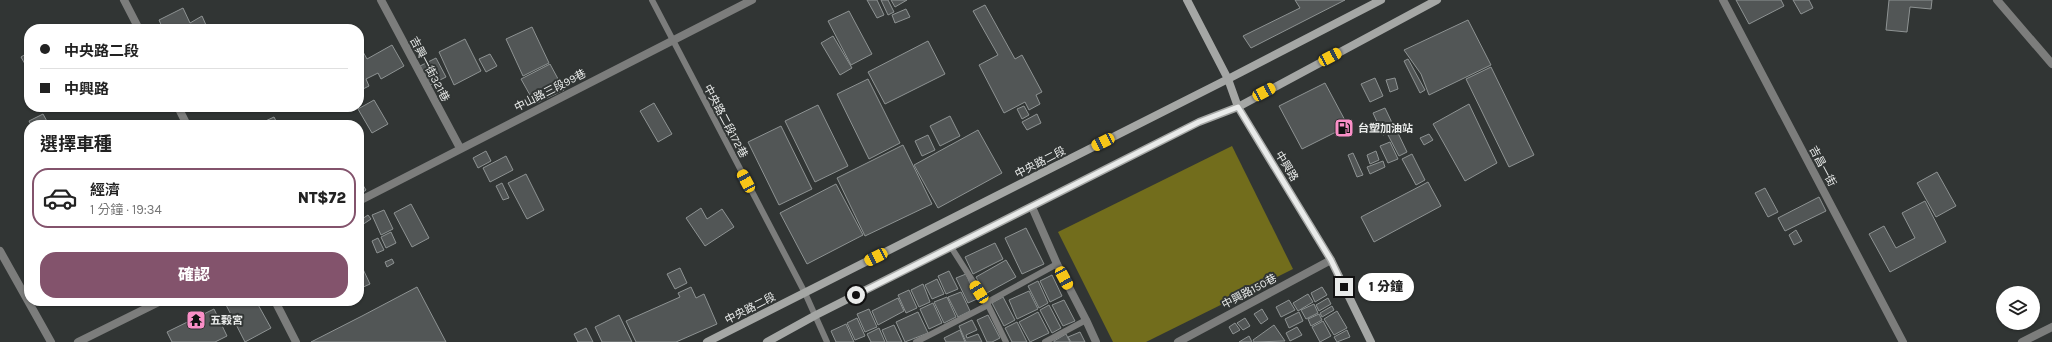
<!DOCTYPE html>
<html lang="zh-TW">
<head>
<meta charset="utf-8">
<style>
	:root { --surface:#fff; --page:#f6f6f6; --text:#222; --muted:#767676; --line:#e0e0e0; --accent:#83536c }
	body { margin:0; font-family:Karla,"Noto Sans TC",sans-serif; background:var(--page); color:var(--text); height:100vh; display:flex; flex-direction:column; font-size:15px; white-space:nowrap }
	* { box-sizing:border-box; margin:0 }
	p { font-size:13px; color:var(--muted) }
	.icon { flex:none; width:22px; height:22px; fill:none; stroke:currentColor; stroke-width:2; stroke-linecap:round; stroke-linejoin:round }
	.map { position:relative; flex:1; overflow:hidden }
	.side { position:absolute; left:24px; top:120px; width:340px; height:186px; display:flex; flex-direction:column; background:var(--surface); border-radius:16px; box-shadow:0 1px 3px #0004 }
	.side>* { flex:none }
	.guide { position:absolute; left:24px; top:24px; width:340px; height:88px; border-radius:16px; box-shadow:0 1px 3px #0004; display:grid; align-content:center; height:88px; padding:0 16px; background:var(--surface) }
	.controls { position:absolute; left:1996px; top:286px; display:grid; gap:8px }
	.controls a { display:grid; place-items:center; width:44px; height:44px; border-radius:50%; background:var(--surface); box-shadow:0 1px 3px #0004; font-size:20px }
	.end { position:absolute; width:18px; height:18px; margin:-9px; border:5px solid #e9ebea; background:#111; box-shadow:0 0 0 2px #111 }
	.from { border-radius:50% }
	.bubble { position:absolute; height:28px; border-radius:14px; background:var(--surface); box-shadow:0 1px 3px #0004; font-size:13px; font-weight:800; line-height:28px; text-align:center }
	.car { position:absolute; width:12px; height:24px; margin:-12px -6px; border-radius:5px; box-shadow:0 0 3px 1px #0007; background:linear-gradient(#f5c518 24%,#345 0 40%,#f5c518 0 76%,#345 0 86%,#f5c518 0) }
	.guide b { display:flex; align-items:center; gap:14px; height:38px; font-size:15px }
	.guide b+b { border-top:1px solid var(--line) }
	.guide i { width:10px; height:10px; background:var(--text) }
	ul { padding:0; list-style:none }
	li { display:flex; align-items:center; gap:12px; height:60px; margin:0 8px 6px; padding:0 8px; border:2px solid var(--line); border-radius:16px }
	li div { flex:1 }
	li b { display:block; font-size:15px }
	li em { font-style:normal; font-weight:800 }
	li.selected { border-color:var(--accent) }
	li>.icon { width:36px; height:36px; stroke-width:1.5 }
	h2 { padding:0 16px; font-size:18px; line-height:48px }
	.button { display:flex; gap:8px; margin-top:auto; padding:8px 16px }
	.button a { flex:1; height:46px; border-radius:16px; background:var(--accent); color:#fff; font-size:16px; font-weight:800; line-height:46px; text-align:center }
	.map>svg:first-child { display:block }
	.forest { fill:#726d1c }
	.building { fill:#525656; stroke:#8e9393 }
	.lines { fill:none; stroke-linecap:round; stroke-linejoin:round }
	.lane { stroke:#7c7d7c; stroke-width:6 }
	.street { stroke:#7c7d7c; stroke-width:8 }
	.secondary { stroke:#a5a7a5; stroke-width:8 }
	.route { stroke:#e9ebea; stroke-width:5 }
	.labels { text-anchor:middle; stroke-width:4; stroke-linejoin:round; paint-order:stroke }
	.street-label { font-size:11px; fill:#e9ebea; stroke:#313534 }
	.poi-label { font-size:11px; font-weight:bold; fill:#e9ebea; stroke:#313534; text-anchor:start }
</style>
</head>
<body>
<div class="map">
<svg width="2052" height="342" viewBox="0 0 2052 342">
	<rect width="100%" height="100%" fill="#313534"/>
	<polygon class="forest" points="1232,146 1293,269 1146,342 1113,342 1058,232"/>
	<g class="building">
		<polygon points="867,0 877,0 884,15 877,18"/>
		<polygon points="881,0 888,0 894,12 888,15"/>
		<polygon points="891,0 907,0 895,7"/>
		<polygon points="1295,0 1345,0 1251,48 1243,36 1300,8"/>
		<polygon points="1736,0 1781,0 1784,6 1749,24"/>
		<polygon points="1793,0 1809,0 1813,8 1801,14"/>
		<polygon points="1889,0 1932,0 1931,9 1910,7 1907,32 1886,30"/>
		<polygon points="985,5 1015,59 1022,55 1042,92 1036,95 1040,104 1029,110 1025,102 1004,113 979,65 998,55 973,11"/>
		<polygon points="183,8 190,23 202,16 206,25 199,29 163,29 159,20"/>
		<polygon points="906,9 910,17 895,23 892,15"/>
		<polygon points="849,11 872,54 851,65 828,21"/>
		<polygon points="1468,20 1491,65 1429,95 1421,74 1404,50"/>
		<polygon points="532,27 549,63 523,76 506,39"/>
		<polygon points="833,36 852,68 840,75 821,43"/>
		<polygon points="465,39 481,71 454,85 439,52"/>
		<polygon points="928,41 945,74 885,104 868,72"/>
		<polygon points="392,45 404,66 381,79 378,73 366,79 369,86 359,91 359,51 362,50 367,59"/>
		<polygon points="29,52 29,71 21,57"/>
		<polygon points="490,54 497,66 486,72 479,59"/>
		<polygon points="436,58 446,77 430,85 420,66"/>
		<polygon points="1408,59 1425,90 1420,93 1404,61"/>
		<polygon points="550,64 564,90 535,104 521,79"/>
		<polygon points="1491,67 1534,155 1509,167 1466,79"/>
		<polygon points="1375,78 1383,96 1370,102 1361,84"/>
		<polygon points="1395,78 1398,89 1390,92 1386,80"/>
		<polygon points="868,79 900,143 869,159 837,94"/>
		<polygon points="1325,83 1348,126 1302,149 1279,106"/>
		<polygon points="374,100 388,124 372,133 358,109"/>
		<polygon points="654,103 672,134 658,142 640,111"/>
		<polygon points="1469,104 1497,163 1465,181 1433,124"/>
		<polygon points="818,105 848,166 815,182 785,121"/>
		<polygon points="1024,106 1029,115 1022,119 1017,109"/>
		<polygon points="1385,108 1395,129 1383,135 1373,113"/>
		<polygon points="43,114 49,125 31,125 29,121"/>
		<polygon points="1037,114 1041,123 1027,130 1022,122"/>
		<polygon points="950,116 960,136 940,146 930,126"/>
		<polygon points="274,117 278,125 257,125"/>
		<polygon points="781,126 812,189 779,205 748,142"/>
		<polygon points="978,130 1002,173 938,208 914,165"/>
		<polygon points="1397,131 1407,152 1399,156 1388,135"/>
		<polygon points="1429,134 1433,140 1424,145 1420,138"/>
		<polygon points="928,135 935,150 922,156 915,141"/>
		<polygon points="1390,142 1398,159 1388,163 1380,146"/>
		<polygon points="903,145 932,204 865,236 837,178"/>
		<polygon points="486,151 491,161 478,168 473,158"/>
		<polygon points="1376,151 1379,160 1370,164 1367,155"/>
		<polygon points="1353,153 1363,175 1357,177 1348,155"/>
		<polygon points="1412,154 1425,180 1416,185 1402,159"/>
		<polygon points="506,156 513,170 490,182 483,168"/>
		<polygon points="1383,161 1385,167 1370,174 1367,167"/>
		<polygon points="1937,172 1956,206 1936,217 1917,183"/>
		<polygon points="526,174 544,210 527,219 508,183"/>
		<polygon points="359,179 366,190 359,195"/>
		<polygon points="1428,182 1441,206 1374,242 1361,217"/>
		<polygon points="502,183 509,198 503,200 496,186"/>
		<polygon points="836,184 863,235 807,264 780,213"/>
		<polygon points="1765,188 1778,212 1768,217 1755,193"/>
		<polygon points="1819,197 1826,211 1785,231 1778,218"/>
		<polygon points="1925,201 1946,242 1890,272 1869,234 1884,226 1896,248 1915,238 1902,213"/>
		<polygon points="411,204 429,238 412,247 394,213"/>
		<polygon points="701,208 707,219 722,209 734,227 705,246 686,218"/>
		<polygon points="384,210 393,229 381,235 372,215"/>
		<polygon points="368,215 371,219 359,227 359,221"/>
		<polygon points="1026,228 1044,264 1022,274 1005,238"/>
		<polygon points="1796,230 1802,241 1794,245 1789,235"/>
		<polygon points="391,232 396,243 386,248 381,237"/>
		<polygon points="378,238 384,250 377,253 372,241"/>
		<polygon points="995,243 1003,259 973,274 965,257"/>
		<polygon points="392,259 394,263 387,267 385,262"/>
		<polygon points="1006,260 1016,277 985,294 976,277"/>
		<polygon points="362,267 370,284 359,289 359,269"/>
		<polygon points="680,268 687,283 675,289 667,274"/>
		<polygon points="949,271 958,289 946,294 938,276"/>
		<polygon points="966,274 977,299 968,303 956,278"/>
		<polygon points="1052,275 1062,296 1050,302 1040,281"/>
		<polygon points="937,279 944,294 932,299 925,285"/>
		<polygon points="1038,281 1048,303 1039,308 1028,286"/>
		<polygon points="923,284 930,302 919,307 911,290"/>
		<polygon points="417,287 446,342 311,342 362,316"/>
		<polygon points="691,287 696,298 704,294 717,324 676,342 636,342 626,321 680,297 678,293"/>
		<polygon points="1322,287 1327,295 1315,302 1311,293"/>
		<polygon points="909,290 917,308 906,313 898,295"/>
		<polygon points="1029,291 1038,309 1017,319 1009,300"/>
		<polygon points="961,292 970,311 958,317 948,297"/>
		<polygon points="1308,294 1313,302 1298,311 1293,303"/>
		<polygon points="947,297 956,317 944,323 934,302"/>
		<polygon points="1003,297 1015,320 1004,326 992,303"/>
		<polygon points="898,298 904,311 878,325 872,311"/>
		<polygon points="1328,298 1331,304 1319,311 1316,305"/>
		<polygon points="1064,300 1075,321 1063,326 1052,305"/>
		<polygon points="1289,300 1295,310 1281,317 1276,307"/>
		<polygon points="224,301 256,301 271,328 245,342"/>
		<polygon points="933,303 942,323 929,329 920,309"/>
		<polygon points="1314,304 1318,313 1306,319 1301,310"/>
		<polygon points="1049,305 1061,328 1052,333 1040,310"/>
		<polygon points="1332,306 1334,310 1322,317 1320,313"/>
		<polygon points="214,309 227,336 215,342 172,342 167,332"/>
		<polygon points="869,309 877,327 865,332 857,314"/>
		<polygon points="1262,309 1268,319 1261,324 1254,314"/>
		<polygon points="1337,311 1347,328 1334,335 1324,319"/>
		<polygon points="918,312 928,333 905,342 896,322"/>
		<polygon points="1038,312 1049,333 1030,342 1019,322"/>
		<polygon points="1299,312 1303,321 1289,328 1285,319"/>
		<polygon points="1319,314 1322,320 1311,326 1308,319"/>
		<polygon points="619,315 632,342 602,342 595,327"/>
		<polygon points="988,315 1000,338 992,342 987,342 977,320"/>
		<polygon points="857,318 865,336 855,340 847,323"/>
		<polygon points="1245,318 1250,326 1243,330 1237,323"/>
		<polygon points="972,320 977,330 966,335 967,338 978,334 982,342 966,342 959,326"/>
		<polygon points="1323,321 1331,336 1320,342 1312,327"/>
		<polygon points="1017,322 1027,342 1012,342 1005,328"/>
		<polygon points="1235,323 1240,330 1233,334 1229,327"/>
		<polygon points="846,324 854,342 836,342 831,331"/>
		<polygon points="894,325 902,342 887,342 882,330"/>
		<polygon points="1274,325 1285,341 1254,342 1253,340"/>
		<polygon points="1297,327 1302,335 1290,341 1286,333"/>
		<polygon points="586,328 593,342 578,342 574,334"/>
		<polygon points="879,328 885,342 871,342 867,334"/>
		<polygon points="960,330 965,342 946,342 944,338"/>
		<polygon points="1347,330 1350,337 1337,342 1334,337"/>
		<polygon points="1080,332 1085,342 1071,342 1068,337"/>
		<polygon points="1066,334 1070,342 1054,342 1054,341"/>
		<polygon points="1249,336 1252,342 1239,342"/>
	</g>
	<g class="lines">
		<g class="lane">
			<polyline points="652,0 805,293 827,342"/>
			<polyline points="951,247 988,305 1006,342"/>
			<polyline points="986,303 1057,264"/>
			<polyline points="916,342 988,305"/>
			<polyline points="1045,342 1086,320"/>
		</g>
		<g class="street">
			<polyline points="124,0 139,29"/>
			<polyline points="381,0 460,148"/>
			<polyline points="1723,0 1903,342"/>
			<polyline points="1997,0 2052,64"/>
			<polyline points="178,107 187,125"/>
			<polyline points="359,201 752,0"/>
			<polyline points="1032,207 1057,264 1086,320 1096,342"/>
			<polyline points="0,251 51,342"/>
			<polyline points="275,301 296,342"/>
			<polyline points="78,342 161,301"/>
			<polyline points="1178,342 1331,260"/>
			<polyline points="2022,342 2052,327"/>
		</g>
		<g class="secondary">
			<polyline points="1187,0 1228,79 1238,107 1331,260 1371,342"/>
			<polyline points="707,342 1228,79 1381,0"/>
			<polyline points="767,342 816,315 1199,122 1238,107 1437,0"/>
		</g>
	</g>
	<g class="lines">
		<polyline class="route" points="856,295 1199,122 1238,107 1331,260 1344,287"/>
	</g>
	<defs>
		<symbol id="fuel-square" viewBox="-11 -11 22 22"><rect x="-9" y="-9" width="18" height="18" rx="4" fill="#fa8fc7" stroke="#313534"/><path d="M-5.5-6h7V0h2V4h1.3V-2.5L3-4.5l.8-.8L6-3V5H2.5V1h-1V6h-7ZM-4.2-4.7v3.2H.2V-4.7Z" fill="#111"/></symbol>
		<symbol id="temple-square" viewBox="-11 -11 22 22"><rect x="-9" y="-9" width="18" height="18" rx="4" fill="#fa8fc7" stroke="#313534"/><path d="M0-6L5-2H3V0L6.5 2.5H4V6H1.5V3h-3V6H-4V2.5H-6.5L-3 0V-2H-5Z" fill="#111"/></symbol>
	</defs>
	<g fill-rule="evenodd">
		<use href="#fuel-square" x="1333" y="117" width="22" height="22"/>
		<use href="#temple-square" x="185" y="309" width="22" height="22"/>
	</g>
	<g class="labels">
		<g class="street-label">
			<text transform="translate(430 69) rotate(62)" y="4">吉興一街321巷</text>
			<text transform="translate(550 90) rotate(-27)" y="4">中山路三段99巷</text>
			<text transform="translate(726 121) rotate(62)" y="4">中央路二段172巷</text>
			<text transform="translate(1040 162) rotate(-27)" y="4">中央路二段</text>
			<text transform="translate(1287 166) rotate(59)" y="4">中興路</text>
			<text transform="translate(1823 166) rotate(62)" y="4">吉昌一街</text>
			<text transform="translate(1249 291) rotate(-28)" y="4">中興路150巷</text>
			<text transform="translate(750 308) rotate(-27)" y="4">中央路二段</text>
		</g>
		<g class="poi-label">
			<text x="1358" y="132">台塑加油站</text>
			<text x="210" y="324">五榖宮</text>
		</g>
	</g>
</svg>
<div class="controls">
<a><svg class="icon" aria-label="layers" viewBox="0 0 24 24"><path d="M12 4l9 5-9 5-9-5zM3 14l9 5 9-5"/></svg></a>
</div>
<i class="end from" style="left:856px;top:295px"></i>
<i class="end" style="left:1344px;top:287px"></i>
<div class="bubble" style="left:1358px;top:273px;width:56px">1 分鐘</div>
<i class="car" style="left:1330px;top:57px;rotate:62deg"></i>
<i class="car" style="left:1264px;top:92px;rotate:62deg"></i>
<i class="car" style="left:1103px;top:142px;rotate:243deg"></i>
<i class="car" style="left:746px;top:181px;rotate:332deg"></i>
<i class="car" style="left:876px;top:257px;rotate:243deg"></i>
<i class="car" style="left:1064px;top:278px;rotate:152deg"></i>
<i class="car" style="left:979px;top:292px;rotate:328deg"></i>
<div class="guide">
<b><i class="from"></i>中央路二段</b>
<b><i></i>中興路</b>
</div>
<section class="side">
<h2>選擇車種</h2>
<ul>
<li class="selected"><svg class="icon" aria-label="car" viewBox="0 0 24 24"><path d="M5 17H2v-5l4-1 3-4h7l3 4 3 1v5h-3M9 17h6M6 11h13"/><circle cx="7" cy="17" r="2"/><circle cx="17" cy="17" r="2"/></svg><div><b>經濟</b><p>1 分鐘 · 19:34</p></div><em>NT$72</em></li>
</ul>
<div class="button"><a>確認</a></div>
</section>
</div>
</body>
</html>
